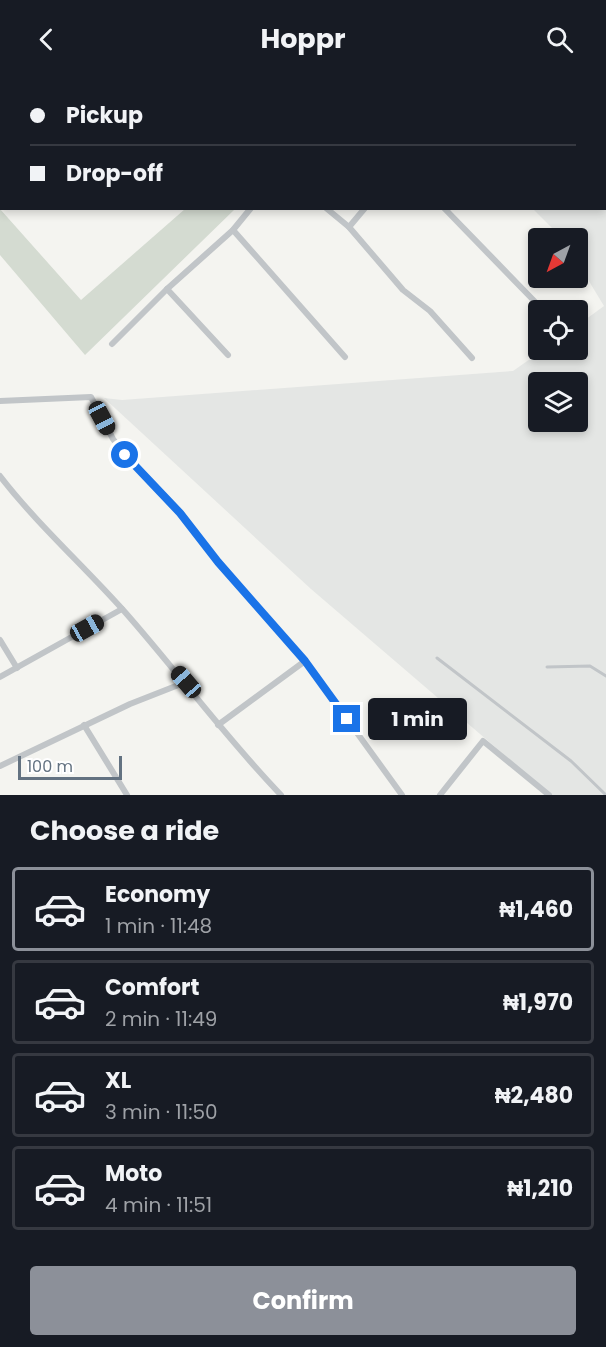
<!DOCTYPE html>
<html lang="en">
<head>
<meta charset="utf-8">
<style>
	:root { --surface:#171b24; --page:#20242c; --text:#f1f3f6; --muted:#9ea1a6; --line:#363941; --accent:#8c9099 }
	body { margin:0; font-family:Poppins,sans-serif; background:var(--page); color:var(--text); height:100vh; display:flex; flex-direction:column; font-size:22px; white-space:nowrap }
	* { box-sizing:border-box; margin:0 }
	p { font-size:20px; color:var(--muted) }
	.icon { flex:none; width:33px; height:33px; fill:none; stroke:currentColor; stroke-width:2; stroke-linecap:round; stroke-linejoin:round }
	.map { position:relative; height:717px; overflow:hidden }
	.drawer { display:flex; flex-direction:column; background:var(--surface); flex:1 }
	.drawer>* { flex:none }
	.top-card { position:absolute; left:0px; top:0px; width:606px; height:132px; box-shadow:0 3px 9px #0003; display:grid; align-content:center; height:132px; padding:0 30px; background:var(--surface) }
	.needle { width:39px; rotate:221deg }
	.controls { position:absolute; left:528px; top:150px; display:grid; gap:12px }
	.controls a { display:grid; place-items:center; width:60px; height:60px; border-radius:6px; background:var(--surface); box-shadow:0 3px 9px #0003; font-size:30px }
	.scale { position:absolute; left:18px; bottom:15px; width:104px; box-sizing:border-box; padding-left:6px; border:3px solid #637281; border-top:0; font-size:16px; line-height:21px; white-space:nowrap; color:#637281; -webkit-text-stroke:4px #fff; paint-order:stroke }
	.end { position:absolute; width:27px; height:27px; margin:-14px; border:8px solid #1a73e8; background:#fff; box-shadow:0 0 0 3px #fff }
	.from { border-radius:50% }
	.bubble { position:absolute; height:42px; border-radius:6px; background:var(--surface); box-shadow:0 3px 9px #0003; font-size:20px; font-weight:700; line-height:42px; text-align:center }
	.car { position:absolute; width:18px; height:36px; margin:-18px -9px; border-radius:8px; box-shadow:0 0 4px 2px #0007; background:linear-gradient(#222 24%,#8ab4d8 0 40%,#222 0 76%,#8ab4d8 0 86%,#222 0) }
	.top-card b { display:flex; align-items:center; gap:21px; height:57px; font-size:22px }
	.top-card b+b { border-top:2px solid var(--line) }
	.top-card i { width:15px; height:15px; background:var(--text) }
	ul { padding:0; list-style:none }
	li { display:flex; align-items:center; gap:18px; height:84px; margin:0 12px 9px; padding:0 18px; border:3px solid var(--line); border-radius:6px }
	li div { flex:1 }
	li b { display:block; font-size:22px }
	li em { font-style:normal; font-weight:700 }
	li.selected { border-color:var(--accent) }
	li>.icon { width:54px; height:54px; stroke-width:1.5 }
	h2 { padding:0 30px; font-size:27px; line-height:72px }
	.cta { display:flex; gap:12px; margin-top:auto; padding:12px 30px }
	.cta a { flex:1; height:69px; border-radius:6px; background:var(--accent); color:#fff; font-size:24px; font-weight:700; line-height:69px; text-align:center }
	header { display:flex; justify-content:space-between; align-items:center; height:78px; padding:0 30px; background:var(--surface); font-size:27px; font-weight:700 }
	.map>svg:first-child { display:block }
	.built { fill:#e4e6e4; fill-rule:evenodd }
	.green { fill:#d4dbd1 }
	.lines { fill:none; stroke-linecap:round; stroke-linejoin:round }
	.service { stroke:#c1c5c8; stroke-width:3 }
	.minor { stroke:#c1c5c8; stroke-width:6 }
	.route { stroke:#1a73e8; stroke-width:8 }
</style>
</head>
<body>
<header><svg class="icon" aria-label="back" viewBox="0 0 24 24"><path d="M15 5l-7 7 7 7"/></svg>Hoppr<svg class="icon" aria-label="search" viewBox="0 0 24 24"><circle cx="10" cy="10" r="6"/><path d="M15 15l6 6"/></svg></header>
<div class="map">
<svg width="606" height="717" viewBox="0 0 606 717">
	<rect width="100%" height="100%" fill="#f4f4f0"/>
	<path class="built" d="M434 0H606V717H551L311 511 104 320 122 322 513 293 543 272H578V247L604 228 578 185V160H562L533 131 604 130V2ZM538 304H578V344H538Z"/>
	<g class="green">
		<polygon points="0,0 19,1 2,2 0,83"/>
		<polygon points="0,131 81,222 185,131 235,131 85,277 0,177"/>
	</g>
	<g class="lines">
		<g class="service">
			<polyline points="571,0 573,2"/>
			<polyline points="594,0 606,0"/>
			<polyline points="474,2 475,0"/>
			<polyline points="484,2 484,0"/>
			<polyline points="604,9 606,9"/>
			<polyline points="437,580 571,683 606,717"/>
			<polyline points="547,589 590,588 606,598"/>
		</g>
		<g class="minor">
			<polyline points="375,0 376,2"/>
			<polyline points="326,130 349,149 403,212 430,233 472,280"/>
			<polyline points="444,130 543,232"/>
			<polyline points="349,149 365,130"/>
			<polyline points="233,152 345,279"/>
			<polyline points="167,211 228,277"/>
			<polyline points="112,266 167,211 233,152 251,130"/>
			<polyline points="0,323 91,319 113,361 125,377 180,434 218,484 305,583 402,717"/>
			<path d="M0 398C37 446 83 487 124 533 177 593 225 659 281 717"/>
			<polyline points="0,562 17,590"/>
			<polyline points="0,599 122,531"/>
			<polyline points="84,647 127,717"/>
			<polyline points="218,647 305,583"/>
			<polyline points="0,688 130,626 186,604"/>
			<polyline points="440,717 483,663 549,717"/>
		</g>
	</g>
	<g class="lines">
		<polyline class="route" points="125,377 180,435 218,484 305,583 347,641"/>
	</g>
</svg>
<div class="controls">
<a><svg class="needle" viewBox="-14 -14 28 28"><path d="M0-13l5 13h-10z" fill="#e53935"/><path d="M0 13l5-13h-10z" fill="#9ea1a6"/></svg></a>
<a><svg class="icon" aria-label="locate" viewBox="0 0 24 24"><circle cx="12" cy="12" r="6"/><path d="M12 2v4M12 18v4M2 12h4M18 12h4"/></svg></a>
<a><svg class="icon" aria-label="layers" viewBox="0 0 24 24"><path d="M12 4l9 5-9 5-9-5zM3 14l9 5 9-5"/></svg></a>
</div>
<div class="scale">100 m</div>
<i class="end from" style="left:125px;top:377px"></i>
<i class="end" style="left:347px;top:641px"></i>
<div class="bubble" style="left:368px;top:620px;width:99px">1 min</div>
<i class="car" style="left:102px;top:340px;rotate:152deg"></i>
<i class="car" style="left:87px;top:550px;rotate:61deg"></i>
<i class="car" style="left:186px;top:604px;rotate:319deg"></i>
<div class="top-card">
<b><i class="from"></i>Pickup</b>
<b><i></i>Drop-off</b>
</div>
</div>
<section class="drawer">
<h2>Choose a ride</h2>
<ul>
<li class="selected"><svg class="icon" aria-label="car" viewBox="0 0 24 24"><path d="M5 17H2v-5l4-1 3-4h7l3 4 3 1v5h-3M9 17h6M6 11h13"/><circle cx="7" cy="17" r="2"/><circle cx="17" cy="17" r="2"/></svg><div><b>Economy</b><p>1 min · 11:48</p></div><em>₦1,460</em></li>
<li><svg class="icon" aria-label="car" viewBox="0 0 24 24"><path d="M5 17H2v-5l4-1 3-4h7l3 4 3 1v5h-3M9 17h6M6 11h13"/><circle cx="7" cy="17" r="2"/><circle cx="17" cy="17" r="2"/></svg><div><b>Comfort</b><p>2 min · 11:49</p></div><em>₦1,970</em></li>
<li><svg class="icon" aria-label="car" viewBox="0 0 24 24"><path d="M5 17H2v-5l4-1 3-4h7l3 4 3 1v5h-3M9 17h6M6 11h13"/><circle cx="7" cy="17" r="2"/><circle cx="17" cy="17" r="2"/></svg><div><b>XL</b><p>3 min · 11:50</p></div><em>₦2,480</em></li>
<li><svg class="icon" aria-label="car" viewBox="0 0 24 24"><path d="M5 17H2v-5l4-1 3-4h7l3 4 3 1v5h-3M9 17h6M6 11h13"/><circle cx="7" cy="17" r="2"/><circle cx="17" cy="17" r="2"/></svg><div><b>Moto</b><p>4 min · 11:51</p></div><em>₦1,210</em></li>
</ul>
<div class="cta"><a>Confirm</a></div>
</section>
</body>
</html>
